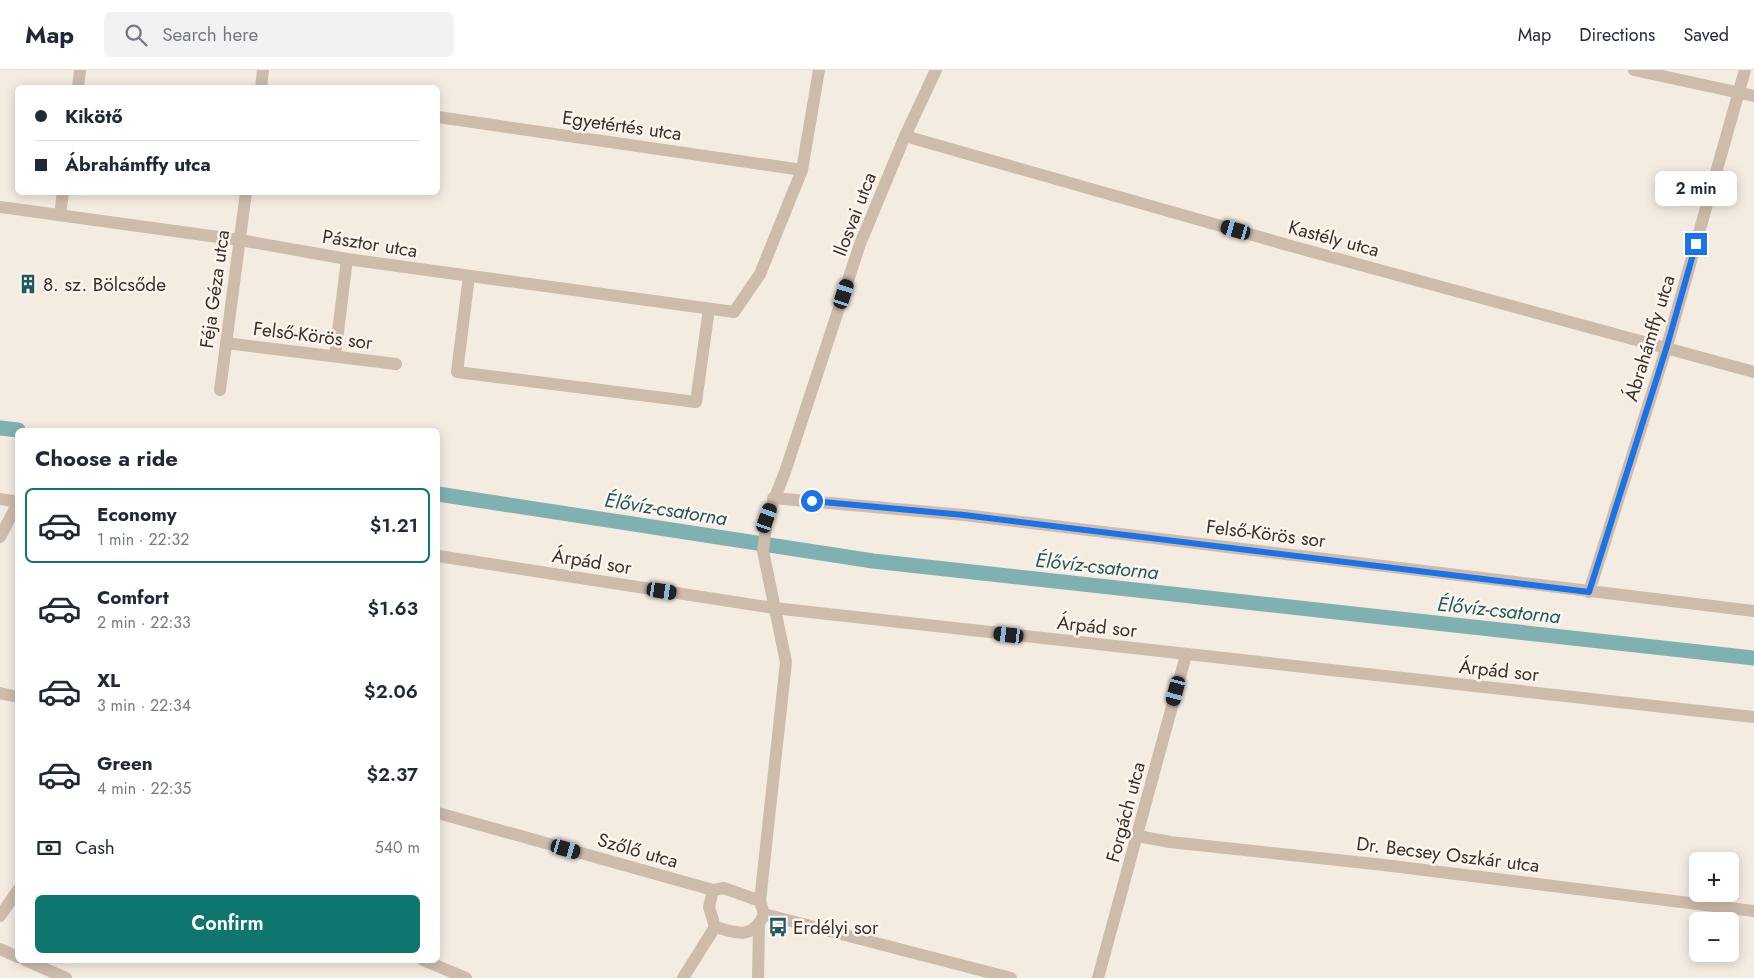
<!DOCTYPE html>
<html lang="en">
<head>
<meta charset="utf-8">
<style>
	:root { --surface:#fff; --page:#f2f2f3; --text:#1f2937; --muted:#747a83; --line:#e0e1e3; --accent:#0f766e }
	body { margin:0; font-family:Jost,sans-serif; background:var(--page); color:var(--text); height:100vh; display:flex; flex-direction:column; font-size:19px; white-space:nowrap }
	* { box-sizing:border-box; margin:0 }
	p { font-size:16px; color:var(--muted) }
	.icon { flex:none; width:28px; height:28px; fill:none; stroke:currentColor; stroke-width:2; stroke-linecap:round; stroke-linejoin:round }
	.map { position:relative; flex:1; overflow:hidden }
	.side { position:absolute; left:15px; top:358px; width:425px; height:535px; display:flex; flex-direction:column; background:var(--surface); border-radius:8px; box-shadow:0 2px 12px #0003 }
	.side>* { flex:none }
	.guide { position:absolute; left:15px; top:15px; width:425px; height:110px; border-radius:8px; box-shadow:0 2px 12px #0003; display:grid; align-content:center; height:110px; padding:0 20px; background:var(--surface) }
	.fabs { position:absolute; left:1689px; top:782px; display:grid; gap:10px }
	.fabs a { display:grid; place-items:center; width:50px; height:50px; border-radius:8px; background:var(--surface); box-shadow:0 2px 12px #0003; font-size:25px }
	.end { position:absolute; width:22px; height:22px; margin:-11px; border:6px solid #1a73e8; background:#fff; box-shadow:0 0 0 2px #fff }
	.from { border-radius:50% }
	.bubble { position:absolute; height:35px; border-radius:8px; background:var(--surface); box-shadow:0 2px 12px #0003; font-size:16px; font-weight:600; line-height:35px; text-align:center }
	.car { position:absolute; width:15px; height:30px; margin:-15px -8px; border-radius:6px; box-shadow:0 0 4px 1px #0007; background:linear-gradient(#222 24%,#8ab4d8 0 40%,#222 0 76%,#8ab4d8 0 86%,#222 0) }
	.guide b { display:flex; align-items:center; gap:18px; height:48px; font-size:19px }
	.guide b+b { border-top:1px solid var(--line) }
	.guide i { width:12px; height:12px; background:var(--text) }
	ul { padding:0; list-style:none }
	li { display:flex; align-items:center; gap:15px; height:75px; margin:0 10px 8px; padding:0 10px; border:2px solid transparent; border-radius:8px }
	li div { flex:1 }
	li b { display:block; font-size:19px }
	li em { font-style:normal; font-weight:600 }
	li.on { border-color:var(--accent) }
	li>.icon { width:45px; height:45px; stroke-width:1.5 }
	h2 { padding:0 20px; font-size:22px; line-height:60px }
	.pay { display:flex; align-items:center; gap:12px; height:55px; padding:0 20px; font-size:19px }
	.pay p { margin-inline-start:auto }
	.primary-button { display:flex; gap:10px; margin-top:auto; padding:10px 20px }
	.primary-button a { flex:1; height:58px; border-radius:8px; background:var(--accent); color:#fff; font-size:20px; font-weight:600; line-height:58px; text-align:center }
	header { display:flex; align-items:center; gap:30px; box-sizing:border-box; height:70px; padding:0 25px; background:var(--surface); border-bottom:1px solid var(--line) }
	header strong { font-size:24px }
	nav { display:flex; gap:28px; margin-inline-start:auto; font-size:18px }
	.search { width:350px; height:45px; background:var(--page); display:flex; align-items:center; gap:12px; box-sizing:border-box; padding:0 18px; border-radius:8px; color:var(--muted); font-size:19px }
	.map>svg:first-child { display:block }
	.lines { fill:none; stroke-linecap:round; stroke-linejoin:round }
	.canal { stroke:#7fb0b2; stroke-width:15 }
	.minor { stroke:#cdbbac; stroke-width:12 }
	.route { stroke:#1a73e8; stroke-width:6 }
	.labels { text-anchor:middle; stroke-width:5; stroke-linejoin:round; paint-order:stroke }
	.street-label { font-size:19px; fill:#3b302b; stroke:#fbf5ee }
	.poi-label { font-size:19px; fill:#3b302b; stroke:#fbf5ee; text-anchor:start }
	.water-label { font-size:20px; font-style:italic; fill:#1f5a5e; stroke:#fbf5ee }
</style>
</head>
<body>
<header>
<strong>Map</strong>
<div class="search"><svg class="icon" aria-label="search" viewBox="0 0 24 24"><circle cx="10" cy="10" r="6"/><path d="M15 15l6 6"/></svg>Search here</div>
<nav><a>Map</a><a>Directions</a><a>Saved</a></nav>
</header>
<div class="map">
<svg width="1754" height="908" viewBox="0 0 1754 908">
	<rect width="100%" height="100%" fill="#f4ebe1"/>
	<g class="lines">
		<g class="canal">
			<polyline points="0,358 18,360"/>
			<polyline points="438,424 873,491 1754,588"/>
		</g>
		<g class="minor">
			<polyline points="1634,0 1754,26"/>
			<polyline points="78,18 80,0"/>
			<polyline points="261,18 263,0"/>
			<polyline points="438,47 802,100"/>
			<polyline points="905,66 1291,176 1754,302"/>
			<polyline points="0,137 240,170 347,189 734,242 760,204 802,100 819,0"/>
			<polyline points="60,145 63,122"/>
			<polyline points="469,206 457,302 696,332 709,239"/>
			<polyline points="226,273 396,294"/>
			<polyline points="335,286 347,189"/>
			<polyline points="220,320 246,122"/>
			<polyline points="773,428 964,445 1754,541"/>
			<polyline points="0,429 18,432"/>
			<polyline points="0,467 18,433"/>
			<polyline points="438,486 774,538 1754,647"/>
			<polyline points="1589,522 1667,276 1745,0"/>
			<polyline points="0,623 18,627"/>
			<path d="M438 743 713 820 724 818 760 831 764 844C754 869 738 864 715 857L709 837 713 820"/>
			<polyline points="1138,766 1170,772 1384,795 1754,841"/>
			<polyline points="760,831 786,592 763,481 767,448 785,402 860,174 905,66 936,0"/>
			<polyline points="764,844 1011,908"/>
			<polyline points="0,846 18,820"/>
			<polyline points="0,879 18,887"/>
			<polyline points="25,890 66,908"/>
			<polyline points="423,890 466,908"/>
			<polyline points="683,908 715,857"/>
			<polyline points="758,908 759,856"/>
			<polyline points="1098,908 1186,585"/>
		</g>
	</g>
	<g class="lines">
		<polyline class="route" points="812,431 964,445 1589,522 1667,276 1696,174"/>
	</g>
	<defs>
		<symbol id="building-bare" viewBox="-9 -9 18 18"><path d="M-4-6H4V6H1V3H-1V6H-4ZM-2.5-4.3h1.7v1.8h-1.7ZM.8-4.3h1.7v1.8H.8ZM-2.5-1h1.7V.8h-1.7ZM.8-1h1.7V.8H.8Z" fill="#1f5a5e" stroke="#fbf5ee" stroke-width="2.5" paint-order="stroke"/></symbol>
		<symbol id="bus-bare" viewBox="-9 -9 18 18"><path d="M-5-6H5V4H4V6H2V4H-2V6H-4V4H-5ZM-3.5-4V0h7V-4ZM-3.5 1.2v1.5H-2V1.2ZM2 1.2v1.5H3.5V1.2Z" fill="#1f5a5e" stroke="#fbf5ee" stroke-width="2.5" paint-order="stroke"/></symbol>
	</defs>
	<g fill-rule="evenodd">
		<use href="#building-bare" x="14" y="200" width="28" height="28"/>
		<use href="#bus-bare" x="764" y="843" width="28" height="28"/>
	</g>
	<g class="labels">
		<g class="street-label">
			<text transform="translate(622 55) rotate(8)" y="7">Egyetértés utca</text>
			<text transform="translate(854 144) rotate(-69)" y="7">Ilosvai utca</text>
			<text transform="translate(1334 168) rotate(15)" y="7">Kastély utca</text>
			<text transform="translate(370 173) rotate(9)" y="7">Pásztor utca</text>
			<text transform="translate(214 219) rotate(-82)" y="7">Féja Géza utca</text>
			<text transform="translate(313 265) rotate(7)" y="7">Felső-Körös sor</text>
			<text transform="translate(1649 268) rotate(-73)" y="7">Ábrahámffy utca</text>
			<text transform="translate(1266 463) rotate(7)" y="7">Felső-Körös sor</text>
			<text transform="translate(592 491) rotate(9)" y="7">Árpád sor</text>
			<text transform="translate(1097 556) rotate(6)" y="7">Árpád sor</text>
			<text transform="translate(1499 600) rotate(6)" y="7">Árpád sor</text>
			<text transform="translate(1125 742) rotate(-75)" y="7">Forgách utca</text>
			<text transform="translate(638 780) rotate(16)" y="7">Szőlő utca</text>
			<text transform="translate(1448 784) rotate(7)" y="7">Dr. Becsey Oszkár utca</text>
		</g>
		<g class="poi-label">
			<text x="43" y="221">8. sz. Bölcsőde</text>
			<text x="793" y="864">Erdélyi sor</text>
		</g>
		<g class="water-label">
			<text transform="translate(666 439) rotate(9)" y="7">Élővíz-csatorna</text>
			<text transform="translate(1097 496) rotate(6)" y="7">Élővíz-csatorna</text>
			<text transform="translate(1499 540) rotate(6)" y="7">Élővíz-csatorna</text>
		</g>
	</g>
</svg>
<div class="fabs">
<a>+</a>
<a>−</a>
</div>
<i class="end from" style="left:812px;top:431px"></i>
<i class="end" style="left:1696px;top:174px"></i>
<div class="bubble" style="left:1655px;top:101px;width:82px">2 min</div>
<i class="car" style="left:1236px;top:160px;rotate:286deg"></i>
<i class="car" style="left:844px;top:224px;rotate:18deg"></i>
<i class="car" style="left:767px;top:448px;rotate:19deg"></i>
<i class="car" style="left:662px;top:521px;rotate:99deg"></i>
<i class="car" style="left:1009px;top:565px;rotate:277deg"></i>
<i class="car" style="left:1176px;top:621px;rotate:195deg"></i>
<i class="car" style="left:566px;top:779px;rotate:106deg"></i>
<div class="guide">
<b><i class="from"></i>Kikötő</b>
<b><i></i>Ábrahámffy utca</b>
</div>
<section class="side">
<h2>Choose a ride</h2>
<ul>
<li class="on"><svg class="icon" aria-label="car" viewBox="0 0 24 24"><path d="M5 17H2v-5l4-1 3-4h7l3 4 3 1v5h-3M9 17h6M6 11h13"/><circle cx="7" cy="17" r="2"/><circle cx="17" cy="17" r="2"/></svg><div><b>Economy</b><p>1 min · 22:32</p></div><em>$1.21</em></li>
<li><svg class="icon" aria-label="car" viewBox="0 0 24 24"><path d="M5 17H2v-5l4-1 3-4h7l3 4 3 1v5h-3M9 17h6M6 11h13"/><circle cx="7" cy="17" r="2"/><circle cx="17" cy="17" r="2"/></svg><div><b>Comfort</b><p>2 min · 22:33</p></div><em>$1.63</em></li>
<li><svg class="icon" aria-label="car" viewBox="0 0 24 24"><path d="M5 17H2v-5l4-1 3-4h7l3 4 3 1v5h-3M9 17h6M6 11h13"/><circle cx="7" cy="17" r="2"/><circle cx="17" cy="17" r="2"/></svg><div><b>XL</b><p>3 min · 22:34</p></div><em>$2.06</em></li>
<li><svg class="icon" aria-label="car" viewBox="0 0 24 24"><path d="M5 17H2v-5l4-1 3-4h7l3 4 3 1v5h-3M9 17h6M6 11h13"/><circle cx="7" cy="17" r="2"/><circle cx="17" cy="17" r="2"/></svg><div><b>Green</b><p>4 min · 22:35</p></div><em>$2.37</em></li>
</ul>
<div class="pay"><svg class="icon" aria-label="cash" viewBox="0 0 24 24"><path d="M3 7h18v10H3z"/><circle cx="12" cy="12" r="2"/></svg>Cash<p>540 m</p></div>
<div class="primary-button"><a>Confirm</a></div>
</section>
</div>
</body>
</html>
